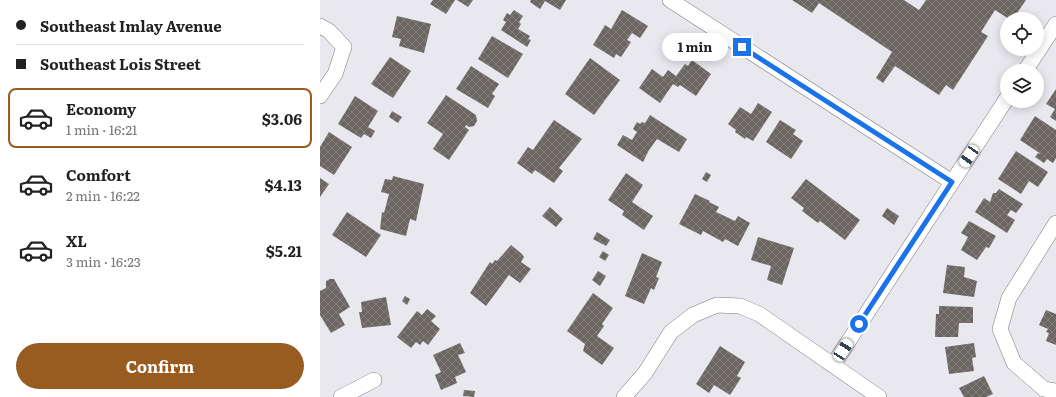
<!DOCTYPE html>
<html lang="en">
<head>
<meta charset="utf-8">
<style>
	:root { --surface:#fff; --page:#f2f2f2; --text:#222; --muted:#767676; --line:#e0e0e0; --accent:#995c20 }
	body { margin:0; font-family:Literata,serif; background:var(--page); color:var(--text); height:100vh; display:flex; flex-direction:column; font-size:15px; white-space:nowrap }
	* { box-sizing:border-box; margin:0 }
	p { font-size:13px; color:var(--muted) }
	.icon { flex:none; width:22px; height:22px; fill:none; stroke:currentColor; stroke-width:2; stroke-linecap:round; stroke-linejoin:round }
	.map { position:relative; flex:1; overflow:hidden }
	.sheet { display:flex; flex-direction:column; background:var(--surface); width:320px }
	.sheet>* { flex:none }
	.top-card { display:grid; align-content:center; height:88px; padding:0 16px; background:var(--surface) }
	.tools { position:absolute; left:680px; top:12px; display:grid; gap:8px }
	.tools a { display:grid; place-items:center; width:44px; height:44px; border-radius:50%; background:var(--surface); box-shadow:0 2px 10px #0003; font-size:20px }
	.end { position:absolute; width:18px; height:18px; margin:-9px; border:5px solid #1a73e8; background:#fff; box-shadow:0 0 0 2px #fff }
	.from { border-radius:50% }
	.bubble { position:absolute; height:28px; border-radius:14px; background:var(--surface); box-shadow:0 2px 10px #0003; font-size:13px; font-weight:700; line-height:28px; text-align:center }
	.car { position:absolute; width:12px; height:24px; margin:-12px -6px; border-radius:5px; box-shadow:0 0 3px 1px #0007; background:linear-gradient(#fff 24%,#345 0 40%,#fff 0 76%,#345 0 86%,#fff 0) }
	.top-card b { display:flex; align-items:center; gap:14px; height:38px; font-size:15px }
	.top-card b+b { border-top:1px solid var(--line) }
	.top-card i { width:10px; height:10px; background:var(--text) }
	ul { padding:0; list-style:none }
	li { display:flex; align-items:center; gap:12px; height:60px; margin:0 8px 6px; padding:0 8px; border:2px solid transparent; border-radius:8px }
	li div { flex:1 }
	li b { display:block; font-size:15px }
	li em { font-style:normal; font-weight:700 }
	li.on { border-color:var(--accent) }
	li>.icon { width:36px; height:36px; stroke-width:1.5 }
	.button { display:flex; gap:8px; margin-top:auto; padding:8px 16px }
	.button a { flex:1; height:46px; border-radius:24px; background:var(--accent); color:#fff; font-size:16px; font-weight:700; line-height:46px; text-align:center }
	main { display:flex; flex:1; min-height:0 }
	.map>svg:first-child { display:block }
	.building { fill:url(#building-cross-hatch) }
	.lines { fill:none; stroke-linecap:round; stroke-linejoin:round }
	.minor-casing { stroke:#7d7d82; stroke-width:16 }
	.minor { stroke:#fff; stroke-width:15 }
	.route { stroke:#1a73e8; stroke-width:5 }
</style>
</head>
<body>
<main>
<section class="sheet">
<div class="top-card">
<b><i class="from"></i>Southeast Imlay Avenue</b>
<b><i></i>Southeast Lois Street</b>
</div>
<ul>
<li class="on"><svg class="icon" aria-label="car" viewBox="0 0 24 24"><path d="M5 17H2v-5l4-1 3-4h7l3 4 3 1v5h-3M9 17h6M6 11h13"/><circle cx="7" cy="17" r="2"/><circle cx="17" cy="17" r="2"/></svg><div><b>Economy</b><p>1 min · 16:21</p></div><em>$3.06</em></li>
<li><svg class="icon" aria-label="car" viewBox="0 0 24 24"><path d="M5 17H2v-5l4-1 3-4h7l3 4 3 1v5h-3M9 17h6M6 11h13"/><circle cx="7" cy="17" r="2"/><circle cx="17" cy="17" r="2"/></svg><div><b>Comfort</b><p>2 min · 16:22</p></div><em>$4.13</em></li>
<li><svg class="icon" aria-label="car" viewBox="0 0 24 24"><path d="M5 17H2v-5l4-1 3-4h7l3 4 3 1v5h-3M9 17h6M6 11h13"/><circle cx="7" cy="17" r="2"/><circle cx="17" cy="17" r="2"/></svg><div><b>XL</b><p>3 min · 16:23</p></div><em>$5.21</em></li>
</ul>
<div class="button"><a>Confirm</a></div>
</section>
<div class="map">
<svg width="736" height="397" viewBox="0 0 736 397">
	<defs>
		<pattern id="building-cross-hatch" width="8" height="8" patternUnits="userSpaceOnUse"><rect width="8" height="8" fill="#6b6662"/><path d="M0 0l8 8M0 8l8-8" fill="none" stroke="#827f7c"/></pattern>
	</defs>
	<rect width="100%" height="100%" fill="#e8e8ee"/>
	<g class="building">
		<polygon points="113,0 135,0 126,14 110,4"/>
		<polygon points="137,0 153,0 148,7"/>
		<polygon points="211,0 246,0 240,10 225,1 220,9 210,2"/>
		<polygon points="472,0 584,0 599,10 606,0 706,0 693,19 689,19 675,10 661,32 668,36 633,90 626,85 619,95 575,66 563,83 556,78 572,52 499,3 492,13"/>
		<polygon points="194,10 203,16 199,22 201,24 198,29 210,36 208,39 211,40 207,47 181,30 186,22 183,20 187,13 190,15"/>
		<polygon points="302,10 328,26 320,38 312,33 307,40 311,42 301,57 296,54 294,58 273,45 285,25 291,29"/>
		<polygon points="77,16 111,24 104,53 79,46 81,39 72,37"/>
		<polygon points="172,36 203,54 188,78 158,59"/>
		<polygon points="70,57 91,71 73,98 51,84"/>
		<polygon points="270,58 300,80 274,115 245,94"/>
		<polygon points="372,60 391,74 376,96 360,85 358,87 353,84 340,103 319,88 332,69 343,77 348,70 356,76 365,64 368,66"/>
		<polygon points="151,66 179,84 172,94 175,96 168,108 136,89"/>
		<polygon points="736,89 736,121 730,117 735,109 726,104"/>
		<polygon points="126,95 156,115 157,121 154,126 149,127 146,125 145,127 149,130 129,160 113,149 123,134 107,123"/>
		<polygon points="35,96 58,111 48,127 55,131 51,138 44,134 41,138 18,124"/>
		<polygon points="438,103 452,112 433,141 426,137 425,139 415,132 416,130 408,124 420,107 431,114"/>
		<polygon points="72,111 82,117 78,123 69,117"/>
		<polygon points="330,115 367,139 359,152 337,139 329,150 323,162 297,145 303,135 312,140 317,132 313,129 317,122 320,124 322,122 325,123"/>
		<polygon points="715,116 736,130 736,158 733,163 727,159 724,163 715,157 718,153 721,154 700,140"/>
		<polygon points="234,120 262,139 239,168 243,171 234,183 215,170 212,174 197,163 208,147 213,150"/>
		<polygon points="460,120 476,130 473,134 483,141 471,159 446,142"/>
		<polygon points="9,132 32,147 14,175 0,166 0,147"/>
		<polygon points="696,151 728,172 718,187 709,181 701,194 678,179"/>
		<polygon points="386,172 391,175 387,182 382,179"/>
		<polygon points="306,173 323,185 312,202 333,216 324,230 302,215 304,211 288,200"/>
		<polygon points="73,176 104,184 96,221 90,219 86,236 60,229 62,212 64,213 69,194 61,192 65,179 72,180"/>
		<polygon points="0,178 9,184 0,197"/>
		<polygon points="486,179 540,220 525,240 500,221 498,223 482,211 484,208 471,198"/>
		<polygon points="679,189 703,204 696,213 691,210 687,215 695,220 687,233 655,212 664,198 670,202 673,193 676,193"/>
		<polygon points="375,194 390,201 389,202 399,207 396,212 415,221 418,216 430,223 418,246 405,239 403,242 383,231 381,235 359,224"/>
		<polygon points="230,207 243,219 236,227 222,216"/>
		<polygon points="567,208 579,216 574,225 562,216"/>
		<polygon points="27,212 61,235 46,257 12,235"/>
		<polygon points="649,221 676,236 669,248 666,247 657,260 641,250 648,237 641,233"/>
		<polygon points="277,232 290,240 286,246 273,239"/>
		<polygon points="438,237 474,248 462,285 447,280 451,266 431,260"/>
		<polygon points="191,245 202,254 204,257 201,262 211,269 200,283 189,275 166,306 150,293 170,262 172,264 175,260 177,261"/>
		<polygon points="283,251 289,255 285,261 279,257"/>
		<polygon points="322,253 342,262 336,277 339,278 334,290 331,288 324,304 305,296"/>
		<polygon points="627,265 645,267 644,277 657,281 654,297 623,293"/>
		<polygon points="278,271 286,276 280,286 272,280"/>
		<polygon points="10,279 14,279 30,307 19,314 25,325 11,333 0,315 0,291 6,288 6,281"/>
		<polygon points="273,293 293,308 282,324 284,326 277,336 294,348 282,365 263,351 265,344 247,331"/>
		<polygon points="85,296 90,299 87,305 82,301"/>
		<polygon points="66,297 71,325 42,328 39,312 42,312 41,302"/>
		<polygon points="619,306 653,307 653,323 639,323 638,337 615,337 616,314 619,314"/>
		<polygon points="107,309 116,316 111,321 120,329 108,345 103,341 100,345 96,342 91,348 77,337 97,311 102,315"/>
		<polygon points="726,310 736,314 736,345 726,341 729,333 726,332 728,329 719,325"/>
		<polygon points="140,343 145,353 138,355 146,372 135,377 137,383 121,390 115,375 121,372 113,355"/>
		<polygon points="654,343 656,357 652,358 654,371 629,374 625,347"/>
		<polygon points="400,346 425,362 417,376 421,378 410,395 394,385 389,393 376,384"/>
		<polygon points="664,376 673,394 666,397 644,397 639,388"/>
		<polygon points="144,390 155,391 154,397 143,396"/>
	</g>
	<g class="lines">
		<defs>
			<g id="minor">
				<polyline points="350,0 632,182"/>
				<polyline points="0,26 9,31 24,47 15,74 0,96"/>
				<polyline points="705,71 736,24"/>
				<polyline points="736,223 689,298 680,329 694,363 724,389 736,391"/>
				<polyline points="513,365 687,98"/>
				<polyline points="21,397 54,380"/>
				<polyline points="304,397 325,373 351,332 373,315 397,305 420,306 439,314 559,397"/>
			</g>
		</defs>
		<use href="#minor" class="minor-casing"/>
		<use href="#minor" class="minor"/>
	</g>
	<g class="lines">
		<polyline class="route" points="422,47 632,182 539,324"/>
	</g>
</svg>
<div class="tools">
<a><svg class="icon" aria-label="locate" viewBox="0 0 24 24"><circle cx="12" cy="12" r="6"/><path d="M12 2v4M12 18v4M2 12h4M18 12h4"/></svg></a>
<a><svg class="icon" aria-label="layers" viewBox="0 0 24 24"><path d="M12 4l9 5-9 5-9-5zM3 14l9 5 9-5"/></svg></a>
</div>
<i class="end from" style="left:539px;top:324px"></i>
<i class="end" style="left:422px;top:47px"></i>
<div class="bubble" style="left:342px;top:33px;width:66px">1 min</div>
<i class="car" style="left:649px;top:156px;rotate:214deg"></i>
<i class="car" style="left:523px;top:350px;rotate:33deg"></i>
</div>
</main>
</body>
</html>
